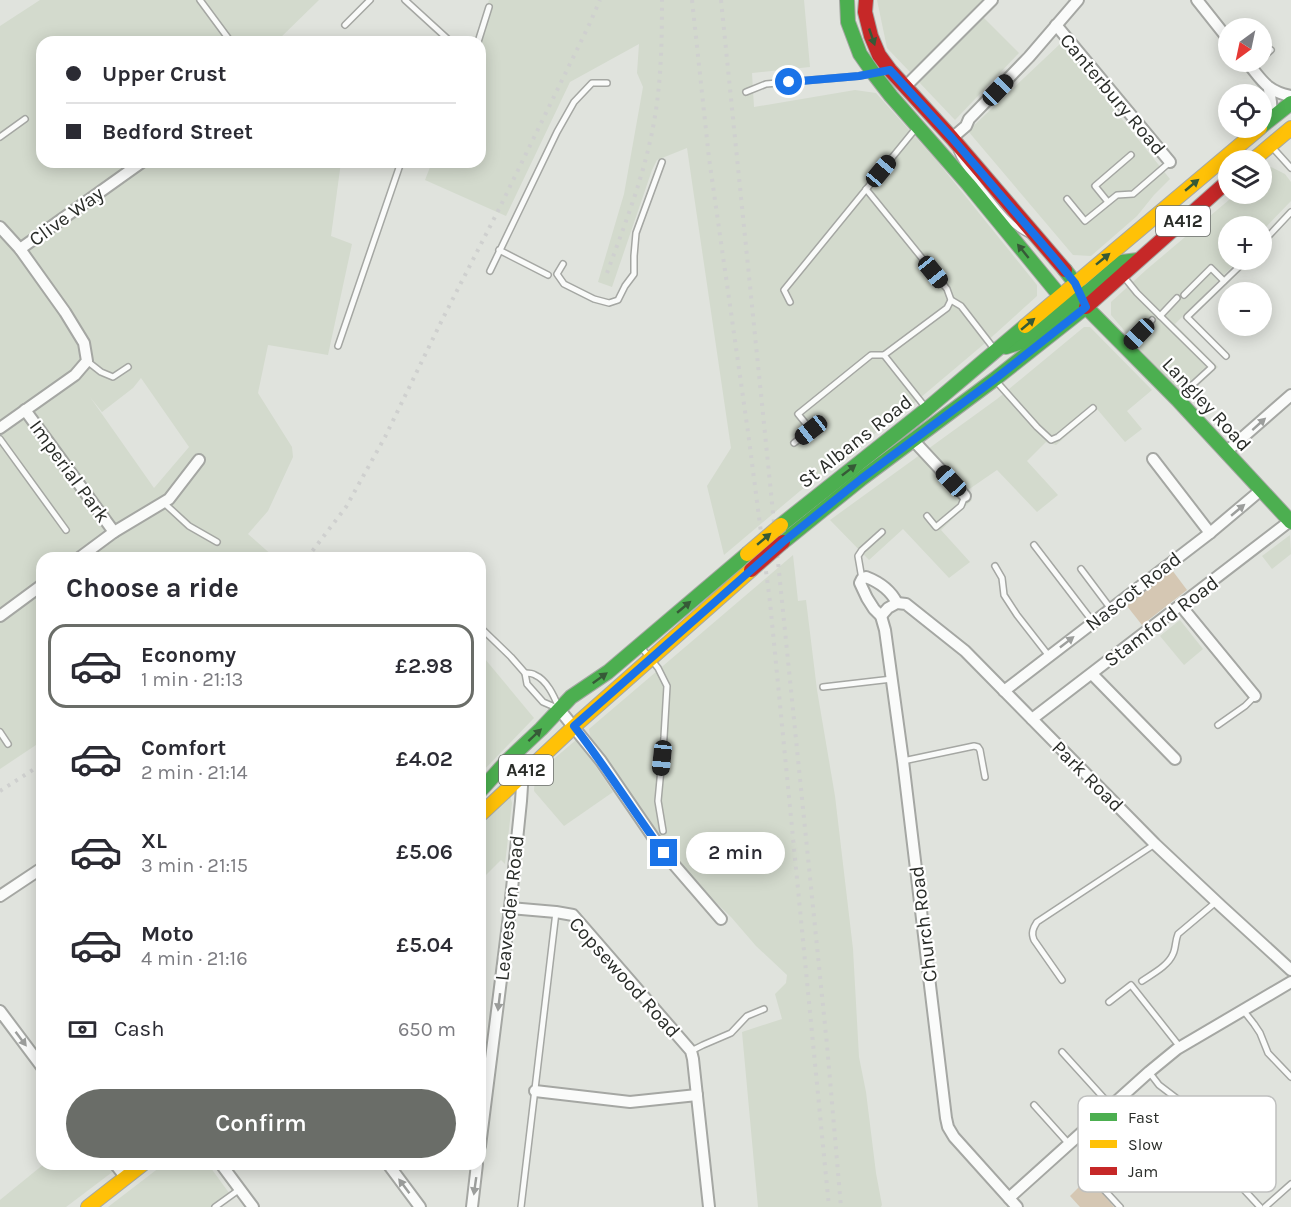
<!DOCTYPE html>
<html lang="en">
<head>
<meta charset="utf-8">
<style>
	:root { --surface:#fff; --page:#f7f7f7; --text:#2b2b33; --muted:#7c7c81; --line:#e1e1e2; --accent:#6a6d68 }
	body { margin:0; font-family:Karla,sans-serif; background:var(--page); color:var(--text); height:100vh; display:flex; flex-direction:column; font-size:22px; white-space:nowrap }
	* { box-sizing:border-box; margin:0 }
	p { font-size:20px; color:var(--muted) }
	.icon { flex:none; width:33px; height:33px; fill:none; stroke:currentColor; stroke-width:2; stroke-linecap:round; stroke-linejoin:round }
	.map { position:relative; flex:1; overflow:hidden }
	.sheet { position:absolute; left:36px; top:552px; width:450px; height:618px; display:flex; flex-direction:column; background:var(--surface); border-radius:18px; box-shadow:0 3px 15px #0003 }
	.sheet>* { flex:none }
	.top-card { position:absolute; left:36px; top:36px; width:450px; height:132px; border-radius:18px; box-shadow:0 3px 15px #0003; display:grid; align-content:center; height:132px; padding:0 30px; background:var(--surface) }
	.needle { width:39px; rotate:213deg }
	.controls { position:absolute; left:1218px; top:18px; display:grid; gap:12px }
	.controls a { display:grid; place-items:center; width:54px; height:54px; border-radius:50%; background:var(--surface); box-shadow:0 3px 15px #0003; font-size:30px }
	.end { position:absolute; width:27px; height:27px; margin:-14px; border:8px solid #1a73e8; background:#fff; box-shadow:0 0 0 3px #fff }
	.from { border-radius:50% }
	.bubble { position:absolute; height:42px; border-radius:21px; background:var(--surface); box-shadow:0 3px 15px #0003; font-size:20px; font-weight:600; line-height:42px; text-align:center }
	.car { position:absolute; width:18px; height:36px; margin:-18px -9px; border-radius:8px; box-shadow:0 0 4px 2px #0007; background:linear-gradient(#222 24%,#8ab4d8 0 40%,#222 0 76%,#8ab4d8 0 86%,#222 0) }
	.top-card b { display:flex; align-items:center; gap:21px; height:57px; font-size:22px }
	.top-card b+b { border-top:2px solid var(--line) }
	.top-card i { width:15px; height:15px; background:var(--text) }
	ul { padding:0; list-style:none }
	li { display:flex; align-items:center; gap:18px; height:84px; margin:0 12px 9px; padding:0 18px; border:3px solid transparent; border-radius:18px }
	li div { flex:1 }
	li b { display:block; font-size:22px }
	li em { font-style:normal; font-weight:600 }
	li.on { border-color:var(--accent) }
	li>.icon { width:54px; height:54px; stroke-width:1.5 }
	h2 { padding:0 30px; font-size:27px; line-height:72px }
	.pay { display:flex; align-items:center; gap:15px; height:66px; padding:0 30px; font-size:22px }
	.pay p { margin-inline-start:auto }
	.primary-button { display:flex; gap:12px; margin-top:auto; padding:12px 30px }
	.primary-button a { flex:1; height:69px; border-radius:36px; background:var(--accent); color:#fff; font-size:24px; font-weight:600; line-height:69px; text-align:center }
	.map>svg:first-child { display:block }
	.built { fill:#d3dacd; fill-rule:evenodd }
	.green { fill:#d5c7b3 }
	.lines { fill:none; stroke-linecap:round; stroke-linejoin:round }
	.lane-casing { stroke:#a5a7a3; stroke-width:8 }
	.street-casing { stroke:#a5a7a3; stroke-width:14 }
	.fast-casing { stroke:#a5a7a3; stroke-width:16 }
	.slow-casing { stroke:#a5a7a3; stroke-width:16 }
	.jam-casing { stroke:#a5a7a3; stroke-width:16 }
	.lane { stroke:#fafbfa; stroke-width:5 }
	.street { stroke:#fafbfa; stroke-width:10 }
	.fast { stroke:#4caf50; stroke-width:14 }
	.slow { stroke:#ffc107; stroke-width:14 }
	.jam { stroke:#c62828; stroke-width:14 }
	.rail { stroke:#cfd0cf; stroke-width:4; stroke-dasharray:3 6; stroke-linecap:butt }
	.slow-bridge-casing { stroke:#a5a7a3; stroke-width:16; stroke-linecap:butt }
	.jam-bridge-casing { stroke:#a5a7a3; stroke-width:16; stroke-linecap:butt }
	.slow-bridge { stroke:#ffc107; stroke-width:14 }
	.jam-bridge { stroke:#c62828; stroke-width:14 }
	.oneway { fill:#365a37 }
	.oneway2 { fill:#9c9e9c }
	.route { stroke:#1a73e8; stroke-width:8 }
	.labels { text-anchor:middle; stroke-width:4.5; stroke-linejoin:round; paint-order:stroke }
	.shield { fill:#fff; stroke:#6a6c69; stroke-width:1.5 }
	.shield-label { font-size:18px; font-weight:bold; fill:#2a2d29 }
	.street-label { font-size:20px; fill:#2a2d29; stroke:#fff }
	.key { fill:#fff; stroke:#bfc0bf; stroke-width:1.5 }
	.key-label { font-size:16px; fill:#2a2d29 }
</style>
</head>
<body>
<div class="map">
<svg width="1291" height="1207" viewBox="0 0 1291 1207">
	<rect width="100%" height="100%" fill="#e0e3dd"/>
	<g class="built">
		<path d="M40 0H319L276 42H42V162H341L331 236 352 244 328 355 268 345 258 393 292 447 293 457 268 511 248 534 275 558H42V741L0 769V26ZM141 378 189 447 154 488 90 397 102 412 133 388Z"/>
		<polygon points="489,0 804,0 810,67 752,73 754,107 855,90 876,93 937,161 1037,285 1037,296 984,344 907,409 800,491 724,555 707,486 731,448 687,148 657,160 652,170 612,287 598,282 624,194 643,87 637,73 639,44 570,82 506,216 425,180 432,162 480,162 480,42 474,42"/>
		<polygon points="877,0 985,0 910,72 887,48"/>
		<polygon points="983,17 1019,53 955,120 917,80"/>
		<polygon points="1061,43 1170,179 1154,195 1137,216 1091,256 1073,255 968,131"/>
		<polygon points="1271,167 1285,174 1291,182 1291,201 1262,231 1262,226 1228,226 1228,260 1239,260 1175,324 1218,367 1187,396 1180,393 1163,376 1111,315 1111,302 1146,270 1236,194 1262,194 1262,173"/>
		<polygon points="1084,327 1090,327 1152,390 1127,411 1142,429 1125,442 1097,409 1056,445 1046,442 1027,461 1058,495 1037,512 997,470 965,492 972,500 941,530 970,562 949,578 903,529 869,560 830,520 997,399"/>
		<polygon points="1290,535 1291,554 1272,569 1262,556"/>
		<polygon points="793,555 798,601 806,600 817,690 835,796 853,949 859,1057 866,1092 876,1173 882,1205 881,1207 758,1207 742,1032 782,1019 775,994 786,983 787,975 756,946 731,917 673,861 591,741 589,729"/>
		<polygon points="1180,620 1203,649 1184,665 1160,636"/>
		<polygon points="480,653 534,718 480,774"/>
		<polygon points="576,740 592,761 613,792 564,826 534,791 535,775"/>
		<polygon points="510,795 512,803 505,864 501,860 480,881 480,826"/>
		<polygon points="44,1164 123,1164 66,1207 0,1207 0,1200"/>
		<polygon points="164,1164 208,1164 232,1197 219,1207 108,1207"/>
	</g>
	<g class="green">
		<polygon points="1172,570 1187,590 1142,625 1127,606"/>
		<polygon points="1087,1183 1096,1185 1114,1207 1080,1207 1070,1196 1082,1184"/>
	</g>
	<g class="lines">
		<defs>
			<g id="lane">
				<polyline points="200,0 231,42"/>
				<polyline points="405,0 451,42"/>
				<polyline points="345,25 370,0"/>
				<polyline points="478,42 489,7"/>
				<polyline points="1262,58 1271,50"/>
				<polyline points="746,92 766,84 859,76 889,70"/>
				<polyline points="0,137 25,119"/>
				<polyline points="1272,147 1291,168"/>
				<path d="M957 151C962 164 971 174 980 186 995 205 1008 225 1030 235"/>
				<polyline points="1067,199 1085,221 1117,195 1133,194 1170,162"/>
				<polyline points="1108,202 1095,186 1131,155"/>
				<polyline points="1262,243 1291,212"/>
				<polyline points="499,250 548,275"/>
				<polyline points="563,264 557,274 564,284 594,299 609,303 618,300 625,286 634,274 634,256 636,233 662,162"/>
				<polyline points="490,271 557,132 574,102 592,83 607,83"/>
				<polyline points="1124,277 1137,293 1212,367 1177,399"/>
				<polyline points="1184,295 1211,268 1224,281"/>
				<polyline points="951,300 961,306 995,350"/>
				<polyline points="790,302 784,290 917,127"/>
				<polyline points="1160,316 1177,298"/>
				<polyline points="338,346 401,162"/>
				<polyline points="1126,347 1152,320"/>
				<polyline points="884,355 926,408"/>
				<polyline points="1226,356 1187,317 1246,260"/>
				<polyline points="87,361 101,372 113,377 128,367"/>
				<polyline points="996,381 1037,427 1051,440 1058,437 1093,408"/>
				<polyline points="0,439 66,530"/>
				<polyline points="794,443 811,430 798,414 871,355 884,355 947,308 951,300 947,289 866,189"/>
				<polyline points="163,502 189,526 217,542"/>
				<polyline points="927,516 936,527 961,506 965,496"/>
				<polyline points="1034,545 1093,622"/>
				<polyline points="995,566 1002,578 1004,595 1017,615 1049,656"/>
				<polyline points="1081,569 1111,609"/>
				<polyline points="862,579 858,556 862,550 882,532"/>
				<polyline points="480,627 511,657 525,673 527,684 543,702 557,708"/>
				<polyline points="641,647 658,668 667,686 664,737 658,801 663,831"/>
				<path d="M525 673C528 673 532 673 535 675 547 680 554 696 559 708"/>
				<polyline points="823,687 892,679"/>
				<polyline points="1218,725 1245,706 1255,696"/>
				<polyline points="0,732 8,744"/>
				<polyline points="903,761 974,746 978,747 980,750 985,777"/>
				<path d="M1062 980 1034 940C1031 933 1033 928 1037 922L1155 844"/>
				<path d="M1142 981C1152 974 1168 966 1173 954 1176 948 1175 941 1178 934L1216 902"/>
				<polyline points="1109,1002 1131,985 1180,1047"/>
				<polyline points="1243,1010 1254,1024 1260,1033 1268,1053 1291,1077"/>
				<polyline points="691,1051 703,1045 731,1033 747,1016 764,1009"/>
				<polyline points="1062,1052 1111,1106"/>
				<polyline points="1149,1072 1159,1085 1180,1101 1189,1114 1192,1129 1199,1141 1221,1163 1233,1178 1260,1207"/>
				<polyline points="1034,1105 1069,1144"/>
				<polyline points="1106,1111 1124,1130"/>
				<polyline points="1095,1180 1120,1207"/>
				<polyline points="215,1207 240,1189"/>
				<polyline points="521,1207 556,912"/>
				<polyline points="1265,1207 1291,1184"/>
			</g>
			<g id="street">
				<polyline points="1197,0 1228,39"/>
				<polyline points="1056,25 1170,162"/>
				<path d="M1247 62C1262 80 1266 91 1291 96"/>
				<polyline points="906,86 992,0"/>
				<polyline points="1269,89 1271,102 1272,117"/>
				<polyline points="952,138 966,126 969,119 1029,57 1078,0"/>
				<polyline points="0,227 20,249 65,312 84,343 87,361 75,375 0,428"/>
				<polyline points="20,249 142,162"/>
				<polyline points="25,410 114,532"/>
				<polyline points="913,440 965,496"/>
				<polyline points="1226,452 1291,395"/>
				<polyline points="1153,459 1210,533"/>
				<polyline points="79,558 114,532 169,499 199,460"/>
				<path d="M897 603C891 591 879 582 866 577L862 579 860 583 867 598 874 609 881 616 885 630 903 761 946 1118 948 1127 954 1137 1017 1207"/>
				<polyline points="1181,606 1255,696"/>
				<polyline points="0,616 42,585"/>
				<polyline points="881,616 888,608 897,603 906,604 965,651 1155,844 1221,906 1291,970"/>
				<polyline points="1092,674 1175,759"/>
				<polyline points="1004,691 1210,533 1261,490"/>
				<polyline points="559,709 601,761 664,853 721,919"/>
				<polyline points="1032,719 1290,521"/>
				<polyline points="0,896 42,868"/>
				<polyline points="510,908 556,912 573,915 691,1051 693,1059 709,1207"/>
				<polyline points="0,1011 42,1067"/>
				<polyline points="535,1091 630,1102 697,1095"/>
				<polyline points="480,1146 510,908 521,801 522,786 518,778"/>
				<polyline points="115,1164 126,1178"/>
				<polyline points="221,1164 253,1207"/>
				<polyline points="388,1164 420,1207"/>
				<polyline points="1009,1198 1149,1072 1177,1049 1291,982"/>
				<polyline points="472,1207 477,1164"/>
			</g>
			<g id="fast">
				<polyline points="847,0 848,22 860,54 874,74 891,96 968,184 1060,296 1068,299"/>
				<polyline points="1262,126 1291,103"/>
				<polyline points="1065,270 1075,283 1086,307 1177,399 1291,522"/>
				<polyline points="1006,347 1028,340 1060,311 1090,290 1122,262 1138,260"/>
				<polyline points="781,525 927,409 1025,326"/>
				<polyline points="783,542 861,479 995,379 1086,307"/>
				<polyline points="480,791 508,760 541,729 571,697 608,672 747,554"/>
			</g>
			<g id="slow">
				<polyline points="1253,160 1291,128"/>
				<polyline points="1025,326 1260,128"/>
				<polyline points="480,815 580,721 751,570"/>
				<polyline points="88,1207 143,1164"/>
			</g>
			<g id="jam">
				<polyline points="866,0 865,12 871,36 879,55 890,70 952,138 1065,270"/>
				<polyline points="1086,307 1228,181"/>
			</g>
		</defs>
		<use href="#lane" class="lane-casing"/>
		<use href="#street" class="street-casing"/>
		<use href="#fast" class="fast-casing"/>
		<use href="#slow" class="slow-casing"/>
		<use href="#jam" class="jam-casing"/>
		<use href="#lane" class="lane"/>
		<use href="#street" class="street"/>
		<use href="#fast" class="fast"/>
		<use href="#slow" class="slow"/>
		<use href="#jam" class="jam"/>
		<g class="rail">
			<polyline points="692,0 709,158 748,432 770,602 829,1207"/>
			<polyline points="721,0 827,1045 841,1207"/>
			<path d="M607 273C623 229 641 184 651 137 661 92 662 46 662 0"/>
			<polyline points="307,558 346,507 385,437 443,318 499,209 589,25 600,0"/>
			<polyline points="0,791 42,764"/>
		</g>
		<defs>
			<polyline id="slow-bridge" points="747,554 781,525"/>
			<polyline id="jam-bridge" points="751,570 783,542"/>
		</defs>
		<use href="#slow-bridge" class="slow-bridge-casing"/>
		<use href="#jam-bridge" class="jam-bridge-casing"/>
		<use href="#slow-bridge" class="slow-bridge"/>
		<use href="#jam-bridge" class="jam-bridge"/>
	</g>
	<defs><path id="oneway-solid" d="M-6-.8H1V-3.2L6.5 0L1 3.2V.8H-6Z" transform="scale(1.5)"/></defs>
	<g class="oneway">
		<use href="#oneway-solid" transform="translate(872 37) rotate(71)"/>
		<use href="#oneway-solid" transform="translate(1192 185) rotate(-40)"/>
		<use href="#oneway-solid" transform="translate(1023 251) rotate(-129)"/>
		<use href="#oneway-solid" transform="translate(1103 259) rotate(-39)"/>
		<use href="#oneway-solid" transform="translate(1028 324) rotate(-40)"/>
		<use href="#oneway-solid" transform="translate(849 470) rotate(-38)"/>
		<use href="#oneway-solid" transform="translate(764 539) rotate(-40)"/>
		<use href="#oneway-solid" transform="translate(684 607) rotate(-40)"/>
		<use href="#oneway-solid" transform="translate(600 678) rotate(-36)"/>
		<use href="#oneway-solid" transform="translate(535 735) rotate(-43)"/>
	</g>
	<g class="oneway2">
		<use href="#oneway-solid" transform="translate(1259 424) rotate(-42)"/>
		<use href="#oneway-solid" transform="translate(1238 510) rotate(-40)"/>
		<use href="#oneway-solid" transform="translate(1067 642) rotate(-38)"/>
		<use href="#oneway-solid" transform="translate(499 1002) rotate(97)"/>
		<use href="#oneway-solid" transform="translate(21 1039) rotate(53)"/>
		<use href="#oneway-solid" transform="translate(404 1186) rotate(-127)"/>
		<use href="#oneway-solid" transform="translate(475 1186) rotate(98)"/>
	</g>
	<g class="lines">
		<path class="route" d="M664 853C633 811 606 767 574 726L783 542 861 479 995 379 1086 307 1075 283 1057 261 952 138 890 70 859 76 789 82"/>
	</g>
	<g class="labels">
		<g class="shield">
			<rect x="1156" y="206" width="54" height="30" rx="4.5"/>
			<rect x="499" y="755" width="54" height="30" rx="4.5"/>
		</g>
		<g class="shield-label">
			<text x="1183" y="227">A412</text>
			<text x="526" y="776">A412</text>
		</g>
		<g class="street-label">
			<text transform="translate(1113 94) rotate(50)" y="7">Canterbury Road</text>
			<text transform="translate(66 216) rotate(-36)" y="7">Clive Way</text>
			<text transform="translate(1207 404) rotate(47)" y="7">Langley Road</text>
			<text transform="translate(855 441) rotate(-38)" y="7">St Albans Road</text>
			<text transform="translate(70 471) rotate(54)" y="7">Imperial Park</text>
			<text transform="translate(1133 591) rotate(-38)" y="7">Nascot Road</text>
			<text transform="translate(1161 621) rotate(-37)" y="7">Stamford Road</text>
			<text transform="translate(1088 776) rotate(45)" y="7">Park Road</text>
			<text transform="translate(509 908) rotate(-84)" y="7">Leavesden Road</text>
			<text transform="translate(923 924) rotate(-97)" y="7">Church Road</text>
			<text transform="translate(625 977) rotate(48)" y="7">Copsewood Road</text>
		</g>
	</g>
	<rect x="1078" y="1096" width="198" height="96" rx="9" class="key"/>
	<rect x="1090" y="1113" width="27" height="8" fill="#4caf50"/>
	<rect x="1090" y="1140" width="27" height="8" fill="#ffc107"/>
	<rect x="1090" y="1167" width="27" height="8" fill="#c62828"/>
	<g class="key-label">
		<text x="1128" y="1123">Fast</text>
		<text x="1128" y="1150">Slow</text>
		<text x="1128" y="1177">Jam</text>
	</g>
</svg>
<div class="controls">
<a><svg class="needle" viewBox="-14 -14 28 28"><path d="M0-13l5 13h-10z" fill="#e53935"/><path d="M0 13l5-13h-10z" fill="#7c7c81"/></svg></a>
<a><svg class="icon" aria-label="locate" viewBox="0 0 24 24"><circle cx="12" cy="12" r="6"/><path d="M12 2v4M12 18v4M2 12h4M18 12h4"/></svg></a>
<a><svg class="icon" aria-label="layers" viewBox="0 0 24 24"><path d="M12 4l9 5-9 5-9-5zM3 14l9 5 9-5"/></svg></a>
<a>+</a>
<a>−</a>
</div>
<i class="end from" style="left:789px;top:82px"></i>
<i class="end" style="left:664px;top:853px"></i>
<div class="bubble" style="left:686px;top:832px;width:99px">2 min</div>
<i class="car" style="left:998px;top:90px;rotate:44deg"></i>
<i class="car" style="left:881px;top:171px;rotate:40deg"></i>
<i class="car" style="left:933px;top:272px;rotate:141deg"></i>
<i class="car" style="left:1139px;top:334px;rotate:224deg"></i>
<i class="car" style="left:811px;top:430px;rotate:232deg"></i>
<i class="car" style="left:951px;top:481px;rotate:317deg"></i>
<i class="car" style="left:662px;top:758px;rotate:186deg"></i>
<div class="top-card">
<b><i class="from"></i>Upper Crust</b>
<b><i></i>Bedford Street</b>
</div>
<section class="sheet">
<h2>Choose a ride</h2>
<ul>
<li class="on"><svg class="icon" aria-label="car" viewBox="0 0 24 24"><path d="M5 17H2v-5l4-1 3-4h7l3 4 3 1v5h-3M9 17h6M6 11h13"/><circle cx="7" cy="17" r="2"/><circle cx="17" cy="17" r="2"/></svg><div><b>Economy</b><p>1 min · 21:13</p></div><em>£2.98</em></li>
<li><svg class="icon" aria-label="car" viewBox="0 0 24 24"><path d="M5 17H2v-5l4-1 3-4h7l3 4 3 1v5h-3M9 17h6M6 11h13"/><circle cx="7" cy="17" r="2"/><circle cx="17" cy="17" r="2"/></svg><div><b>Comfort</b><p>2 min · 21:14</p></div><em>£4.02</em></li>
<li><svg class="icon" aria-label="car" viewBox="0 0 24 24"><path d="M5 17H2v-5l4-1 3-4h7l3 4 3 1v5h-3M9 17h6M6 11h13"/><circle cx="7" cy="17" r="2"/><circle cx="17" cy="17" r="2"/></svg><div><b>XL</b><p>3 min · 21:15</p></div><em>£5.06</em></li>
<li><svg class="icon" aria-label="car" viewBox="0 0 24 24"><path d="M5 17H2v-5l4-1 3-4h7l3 4 3 1v5h-3M9 17h6M6 11h13"/><circle cx="7" cy="17" r="2"/><circle cx="17" cy="17" r="2"/></svg><div><b>Moto</b><p>4 min · 21:16</p></div><em>£5.04</em></li>
</ul>
<div class="pay"><svg class="icon" aria-label="cash" viewBox="0 0 24 24"><path d="M3 7h18v10H3z"/><circle cx="12" cy="12" r="2"/></svg>Cash<p>650 m</p></div>
<div class="primary-button"><a>Confirm</a></div>
</section>
</div>
</body>
</html>
